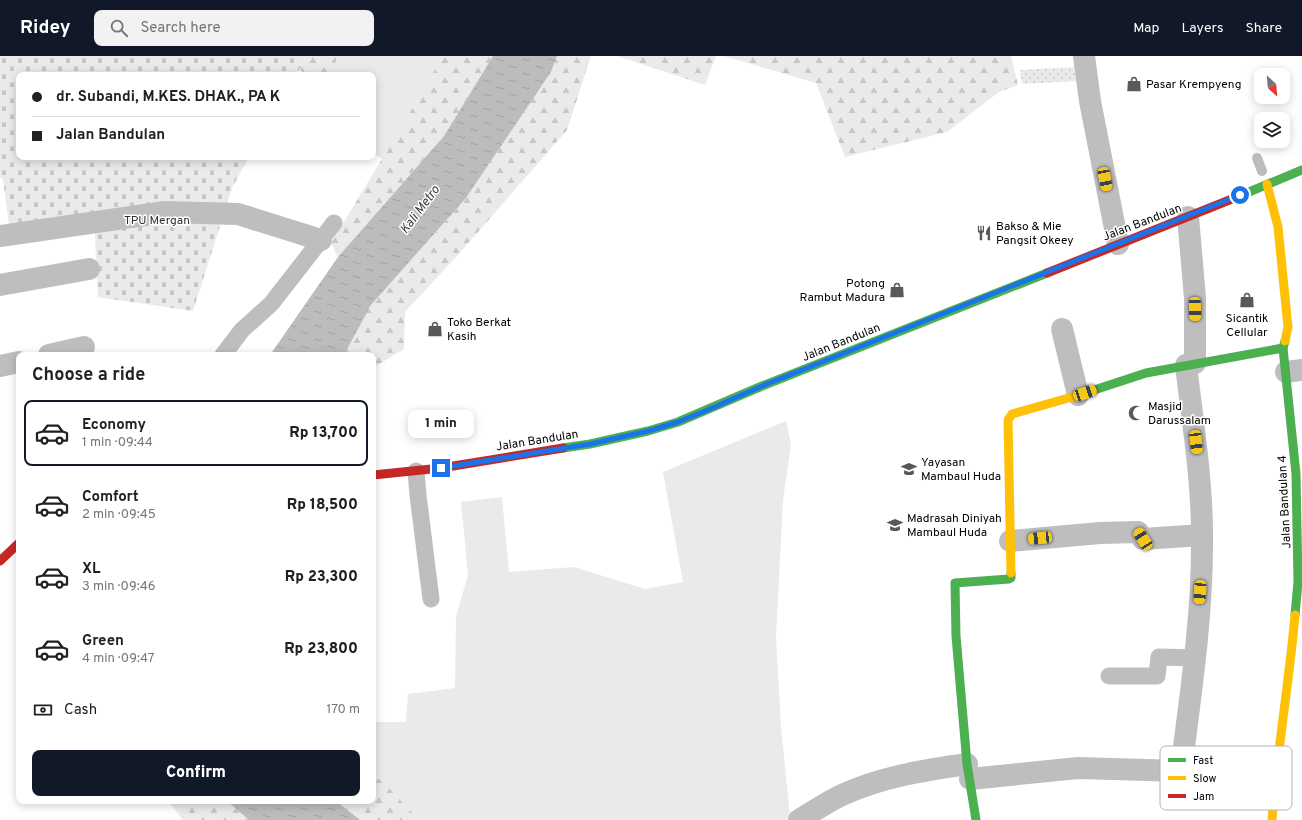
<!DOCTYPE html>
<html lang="en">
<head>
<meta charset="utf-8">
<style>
	:root { --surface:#fff; --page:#f2f2f2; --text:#202124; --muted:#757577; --line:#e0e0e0; --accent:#111827 }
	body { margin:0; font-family:Overpass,sans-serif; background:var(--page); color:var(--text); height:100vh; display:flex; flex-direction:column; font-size:15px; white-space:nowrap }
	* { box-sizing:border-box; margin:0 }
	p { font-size:13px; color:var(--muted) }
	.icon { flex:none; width:22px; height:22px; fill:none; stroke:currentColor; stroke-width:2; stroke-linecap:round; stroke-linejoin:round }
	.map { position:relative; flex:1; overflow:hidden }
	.sheet { position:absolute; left:16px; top:296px; width:360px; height:452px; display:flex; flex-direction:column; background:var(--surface); border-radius:8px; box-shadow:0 2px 10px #0003 }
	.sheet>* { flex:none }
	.guide { position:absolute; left:16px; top:16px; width:360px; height:88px; border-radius:8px; box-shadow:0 2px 10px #0003; display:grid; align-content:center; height:88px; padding:0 16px; background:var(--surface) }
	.needle { width:26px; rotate:154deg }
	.controls { position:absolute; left:1254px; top:12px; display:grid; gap:8px }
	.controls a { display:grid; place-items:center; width:36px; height:36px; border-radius:8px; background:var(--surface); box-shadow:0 2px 10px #0003; font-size:20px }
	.end { position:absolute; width:18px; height:18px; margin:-9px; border:5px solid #1a73e8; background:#fff; box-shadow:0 0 0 2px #fff }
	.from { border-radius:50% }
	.bubble { position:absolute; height:28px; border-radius:8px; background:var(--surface); box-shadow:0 2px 10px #0003; font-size:13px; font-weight:800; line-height:28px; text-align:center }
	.car { position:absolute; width:12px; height:24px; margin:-12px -6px; border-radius:5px; box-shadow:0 0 3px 1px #0007; background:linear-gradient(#f5c518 24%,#345 0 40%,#f5c518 0 76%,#345 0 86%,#f5c518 0) }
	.guide b { display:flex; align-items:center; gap:14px; height:38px; font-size:15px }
	.guide b+b { border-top:1px solid var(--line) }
	.guide i { width:10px; height:10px; background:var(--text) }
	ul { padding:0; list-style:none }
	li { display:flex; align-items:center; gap:12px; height:66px; margin:0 8px 6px; padding:0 8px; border:2px solid transparent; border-radius:8px }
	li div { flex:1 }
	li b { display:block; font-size:15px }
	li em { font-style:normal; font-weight:800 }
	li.active { border-color:var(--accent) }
	li>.icon { width:36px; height:36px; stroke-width:1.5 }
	h2 { padding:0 16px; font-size:18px; line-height:48px }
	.pay { display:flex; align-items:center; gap:10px; height:44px; padding:0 16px; font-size:15px }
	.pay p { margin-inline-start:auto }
	.action { display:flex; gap:8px; margin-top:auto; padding:8px 16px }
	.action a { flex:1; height:46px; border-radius:8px; background:var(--accent); color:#fff; font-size:16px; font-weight:800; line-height:46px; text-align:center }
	header { display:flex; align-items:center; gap:24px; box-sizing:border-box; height:56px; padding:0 20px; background:var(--accent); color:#fff }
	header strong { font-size:19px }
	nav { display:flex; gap:22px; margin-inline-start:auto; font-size:14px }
	.search { width:280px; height:36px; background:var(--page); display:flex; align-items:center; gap:10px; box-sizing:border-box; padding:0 14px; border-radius:8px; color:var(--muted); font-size:15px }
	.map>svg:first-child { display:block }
	.grass { fill:#eaeaea }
	.forest { fill:url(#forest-firs) }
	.cemetery { fill:url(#cemetery-stones) }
	.garden { fill:url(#garden-dots) }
	.water { fill:url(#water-ripples) }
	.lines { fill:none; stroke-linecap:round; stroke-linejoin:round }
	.stream { stroke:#bcbcbc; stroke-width:10 }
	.lane { stroke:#bebebe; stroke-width:17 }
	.street { stroke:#bebebe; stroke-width:22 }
	.fast { stroke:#4caf50; stroke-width:9 }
	.slow { stroke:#ffc107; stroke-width:9 }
	.jam { stroke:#c62828; stroke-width:9 }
	.route { stroke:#1a73e8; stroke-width:5 }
	.labels { text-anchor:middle; stroke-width:3; stroke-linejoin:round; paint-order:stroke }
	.poi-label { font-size:12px; fill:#000; stroke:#fff; text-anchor:start }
	.park-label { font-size:12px; fill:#2f2f2f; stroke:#fff }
	.street-label { font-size:12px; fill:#000; stroke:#fff }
	.water-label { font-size:13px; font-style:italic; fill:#404040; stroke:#fff }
	.key { fill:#fff; stroke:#b2b2b2; stroke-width:1 }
	.key-label { font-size:11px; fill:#000 }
</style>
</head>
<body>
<header>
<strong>Ridey</strong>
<div class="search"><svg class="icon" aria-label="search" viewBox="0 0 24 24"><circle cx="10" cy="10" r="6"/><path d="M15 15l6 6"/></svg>Search here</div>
<nav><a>Map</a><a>Layers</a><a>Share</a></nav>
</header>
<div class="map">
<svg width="1302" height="764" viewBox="0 0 1302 764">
	<defs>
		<pattern id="forest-firs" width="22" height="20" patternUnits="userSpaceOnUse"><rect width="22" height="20" fill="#eaeaea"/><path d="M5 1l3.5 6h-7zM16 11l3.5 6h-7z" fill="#c7c7c7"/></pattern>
		<pattern id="cemetery-stones" width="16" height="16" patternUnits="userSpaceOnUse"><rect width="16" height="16" fill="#eaeaea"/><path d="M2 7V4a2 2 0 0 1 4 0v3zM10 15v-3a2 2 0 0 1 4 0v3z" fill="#c7c7c7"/></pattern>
		<pattern id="garden-dots" width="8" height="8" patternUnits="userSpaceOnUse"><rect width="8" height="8" fill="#eaeaea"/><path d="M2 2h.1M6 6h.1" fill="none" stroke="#c7c7c7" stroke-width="1.8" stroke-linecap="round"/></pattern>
		<pattern id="water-ripples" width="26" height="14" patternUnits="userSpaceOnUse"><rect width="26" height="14" fill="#bcbcbc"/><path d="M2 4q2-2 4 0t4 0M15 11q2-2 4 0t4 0" fill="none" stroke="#a0a0a0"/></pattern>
	</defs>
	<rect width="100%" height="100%" fill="#fff"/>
	<g class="grass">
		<polygon points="339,0 443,0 383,103 373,98 373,19 328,19"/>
		<polygon points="786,365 791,389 783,444 776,582 781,671 790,761 785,764 419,764 387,730 373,718 373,666 406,666 408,638 455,632 456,560 468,519 461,446 502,441 509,516 574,511 645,533 683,526 663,416"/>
	</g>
	<g class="forest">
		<polygon points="307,0 339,0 328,19 309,19 299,14"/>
		<polygon points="443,0 493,0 444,80 338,201 331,187 405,65"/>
		<polygon points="557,0 591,0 567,74 457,200 405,256 404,293 373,312 373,299 344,299 371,249 466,142 551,16"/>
		<polygon points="617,0 716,0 705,29"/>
		<polygon points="724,0 1011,0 1018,29 999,36 947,76 845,101 816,27"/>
		<polygon points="373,718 387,730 419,764 360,764 336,745 373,745"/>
		<polygon points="168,745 227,745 249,764 183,764"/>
	</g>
	<polygon class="cemetery" points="0,0 307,0 296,19 19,19 19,101 249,101 232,132 193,255 98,241 94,159 9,169 3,123 0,122"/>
	<polygon class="garden" points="1074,11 1076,25 1022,28 1020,14"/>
	<g class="water">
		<polygon points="493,0 557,0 551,16 466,142 371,249 344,299 270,299 338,201 444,80"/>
		<polygon points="227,745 336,745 360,764 249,764"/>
	</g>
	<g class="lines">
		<polyline class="stream" points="1257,102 1262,115"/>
		<g class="lane">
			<polyline points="223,299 242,274 271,248 334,167"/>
			<polyline points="416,415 418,439 431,543"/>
			<polyline points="1109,620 1157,620 1159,601 1195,602"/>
		</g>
		<g class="street">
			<polyline points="1084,0 1090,45 1118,188"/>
			<polyline points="1188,161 1195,242 1195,307"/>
			<polyline points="0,180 165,156 238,158 321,184"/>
			<polyline points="0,229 89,213"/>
			<polyline points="1062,273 1078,339"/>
			<polyline points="49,299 84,291"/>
			<polyline points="0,310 19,306"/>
			<polyline points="1286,316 1302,314"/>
			<polyline points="1010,485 1100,477 1138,476 1143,483 1202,479"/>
			<path d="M1181 715C1190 641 1202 565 1202 490 1203 429 1193 369 1186 309"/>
			<polyline points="970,723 1078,712 1181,715 1275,722"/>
			<path d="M799 764C813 756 827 746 842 739 881 721 925 714 967 708"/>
		</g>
		<g class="fast">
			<polyline points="1237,141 1302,114"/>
			<polyline points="1285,285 1283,292 1296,418 1298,526 1295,559"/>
			<polyline points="1079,339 1146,317 1283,292"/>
			<polyline points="563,392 590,388 648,375 678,366 762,330 1047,217"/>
			<polyline points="976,764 967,708 956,580 955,527 1009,523 1011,522 1011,517"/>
		</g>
		<g class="slow">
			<polyline points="1267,128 1278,171 1288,271 1285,285"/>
			<polyline points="1011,517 1008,364 1012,358 1079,339"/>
			<path d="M1272 764C1277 695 1289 628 1295 559"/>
		</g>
		<g class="jam">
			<polyline points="1047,217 1237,141"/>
			<polyline points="373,419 441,412 563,392"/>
			<polyline points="0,505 19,487"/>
		</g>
	</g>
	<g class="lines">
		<polyline class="route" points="441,412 590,388 648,375 678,366 710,353 762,330 927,264 1240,139"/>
	</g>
	<defs>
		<symbol id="shop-bare" viewBox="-9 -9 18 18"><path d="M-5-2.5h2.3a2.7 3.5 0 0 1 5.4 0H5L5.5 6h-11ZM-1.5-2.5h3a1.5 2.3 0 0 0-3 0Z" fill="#595959" stroke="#fff" stroke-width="2.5" paint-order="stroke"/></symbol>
		<symbol id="restaurant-bare" viewBox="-9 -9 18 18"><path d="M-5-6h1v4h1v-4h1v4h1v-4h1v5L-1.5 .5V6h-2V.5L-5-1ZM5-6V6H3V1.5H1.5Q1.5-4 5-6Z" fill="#595959" stroke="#fff" stroke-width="2.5" paint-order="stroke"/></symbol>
		<symbol id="mosque-bare" viewBox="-9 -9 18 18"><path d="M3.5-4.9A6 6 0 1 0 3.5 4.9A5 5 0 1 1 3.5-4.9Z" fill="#595959" stroke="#fff" stroke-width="2.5" paint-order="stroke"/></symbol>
		<symbol id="school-bare" viewBox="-9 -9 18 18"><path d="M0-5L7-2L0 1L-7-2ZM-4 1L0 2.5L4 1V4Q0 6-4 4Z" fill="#595959" stroke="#fff" stroke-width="2.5" paint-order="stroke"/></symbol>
	</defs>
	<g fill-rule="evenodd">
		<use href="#shop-bare" x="1123" y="17" width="22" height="22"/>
		<use href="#restaurant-bare" x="973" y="166" width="22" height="22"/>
		<use href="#shop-bare" x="886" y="223" width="22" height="22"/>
		<use href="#shop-bare" x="1236" y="233" width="22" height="22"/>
		<use href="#shop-bare" x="424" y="262" width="22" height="22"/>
		<use href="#mosque-bare" x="1125" y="346" width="22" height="22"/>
		<use href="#school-bare" x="898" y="402" width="22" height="22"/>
		<use href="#school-bare" x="884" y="458" width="22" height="22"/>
	</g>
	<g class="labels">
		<g class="poi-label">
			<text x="1146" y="32">Pasar Krempyeng</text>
			<text x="996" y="174">Bakso &amp; Mie<tspan x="996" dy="14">Pangsit Okeey</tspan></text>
			<text x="885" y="231" text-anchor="end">Potong<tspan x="885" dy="14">Rambut Madura</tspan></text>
			<text x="1247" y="266" text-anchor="middle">Sicantik<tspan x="1247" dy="14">Cellular</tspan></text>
			<text x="447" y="270">Toko Berkat<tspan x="447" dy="14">Kasih</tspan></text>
			<text x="1148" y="354">Masjid<tspan x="1148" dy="14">Darussalam</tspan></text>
			<text x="921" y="410">Yayasan<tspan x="921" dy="14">Mambaul Huda</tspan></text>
			<text x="907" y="466">Madrasah Diniyah<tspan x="907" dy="14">Mambaul Huda</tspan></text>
		</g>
		<g class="park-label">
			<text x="157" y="168">TPU Mergan</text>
		</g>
		<g class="street-label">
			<text transform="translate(1142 166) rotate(-21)" y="4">Jalan Bandulan</text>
			<text transform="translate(841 286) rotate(-22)" y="4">Jalan Bandulan</text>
			<text transform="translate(537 384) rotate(-9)" y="4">Jalan Bandulan</text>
			<text transform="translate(1284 446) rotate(-93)" y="4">Jalan Bandulan 4</text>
		</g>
		<g class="water-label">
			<text transform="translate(419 153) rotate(-53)" y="5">Kali Metro</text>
		</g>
	</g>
	<rect x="1160" y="690" width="132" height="64" rx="6" class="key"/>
	<rect x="1168" y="702" width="18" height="4" fill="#4caf50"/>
	<rect x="1168" y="720" width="18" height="4" fill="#ffc107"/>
	<rect x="1168" y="738" width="18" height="4" fill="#c62828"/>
	<g class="key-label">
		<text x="1193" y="708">Fast</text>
		<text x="1193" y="726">Slow</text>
		<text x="1193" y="744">Jam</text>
	</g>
</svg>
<div class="controls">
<a><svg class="needle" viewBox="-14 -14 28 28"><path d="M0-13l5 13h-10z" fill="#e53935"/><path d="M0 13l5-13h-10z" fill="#757577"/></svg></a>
<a><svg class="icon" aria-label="layers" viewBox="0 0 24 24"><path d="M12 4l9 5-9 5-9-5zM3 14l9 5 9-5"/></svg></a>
</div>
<i class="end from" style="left:1240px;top:139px"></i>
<i class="end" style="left:441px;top:412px"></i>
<div class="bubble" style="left:408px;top:354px;width:66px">1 min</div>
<i class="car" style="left:1105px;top:123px;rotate:169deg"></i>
<i class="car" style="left:1195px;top:253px;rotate:179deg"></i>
<i class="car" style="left:1085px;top:337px;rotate:71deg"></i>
<i class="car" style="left:1196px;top:386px;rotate:173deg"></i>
<i class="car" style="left:1040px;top:482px;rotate:265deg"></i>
<i class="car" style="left:1143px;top:483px;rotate:327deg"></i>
<i class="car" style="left:1200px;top:536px;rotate:184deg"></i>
<div class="guide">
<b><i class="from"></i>dr. Subandi, M.KES. DHAK., PA K</b>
<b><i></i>Jalan Bandulan</b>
</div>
<section class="sheet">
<h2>Choose a ride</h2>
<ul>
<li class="active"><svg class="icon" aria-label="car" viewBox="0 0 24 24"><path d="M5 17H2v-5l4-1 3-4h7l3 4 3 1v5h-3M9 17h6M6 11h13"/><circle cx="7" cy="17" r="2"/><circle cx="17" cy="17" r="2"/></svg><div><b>Economy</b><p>1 min · 09:44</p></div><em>Rp 13,700</em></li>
<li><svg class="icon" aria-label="car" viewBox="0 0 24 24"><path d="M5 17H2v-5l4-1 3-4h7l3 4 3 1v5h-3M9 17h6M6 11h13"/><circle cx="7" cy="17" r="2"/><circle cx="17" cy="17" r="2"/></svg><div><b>Comfort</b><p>2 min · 09:45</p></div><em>Rp 18,500</em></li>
<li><svg class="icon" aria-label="car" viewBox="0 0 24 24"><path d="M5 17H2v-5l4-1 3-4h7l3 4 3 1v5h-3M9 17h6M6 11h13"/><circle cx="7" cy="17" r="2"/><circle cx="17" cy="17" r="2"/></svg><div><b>XL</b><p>3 min · 09:46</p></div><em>Rp 23,300</em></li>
<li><svg class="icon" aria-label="car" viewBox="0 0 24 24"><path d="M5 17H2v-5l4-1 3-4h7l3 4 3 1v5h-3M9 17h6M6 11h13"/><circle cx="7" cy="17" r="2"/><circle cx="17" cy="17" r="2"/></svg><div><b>Green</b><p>4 min · 09:47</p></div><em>Rp 23,800</em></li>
</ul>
<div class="pay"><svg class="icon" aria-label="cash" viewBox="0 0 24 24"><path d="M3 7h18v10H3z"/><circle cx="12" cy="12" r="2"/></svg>Cash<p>170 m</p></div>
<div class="action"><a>Confirm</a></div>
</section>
</div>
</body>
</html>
